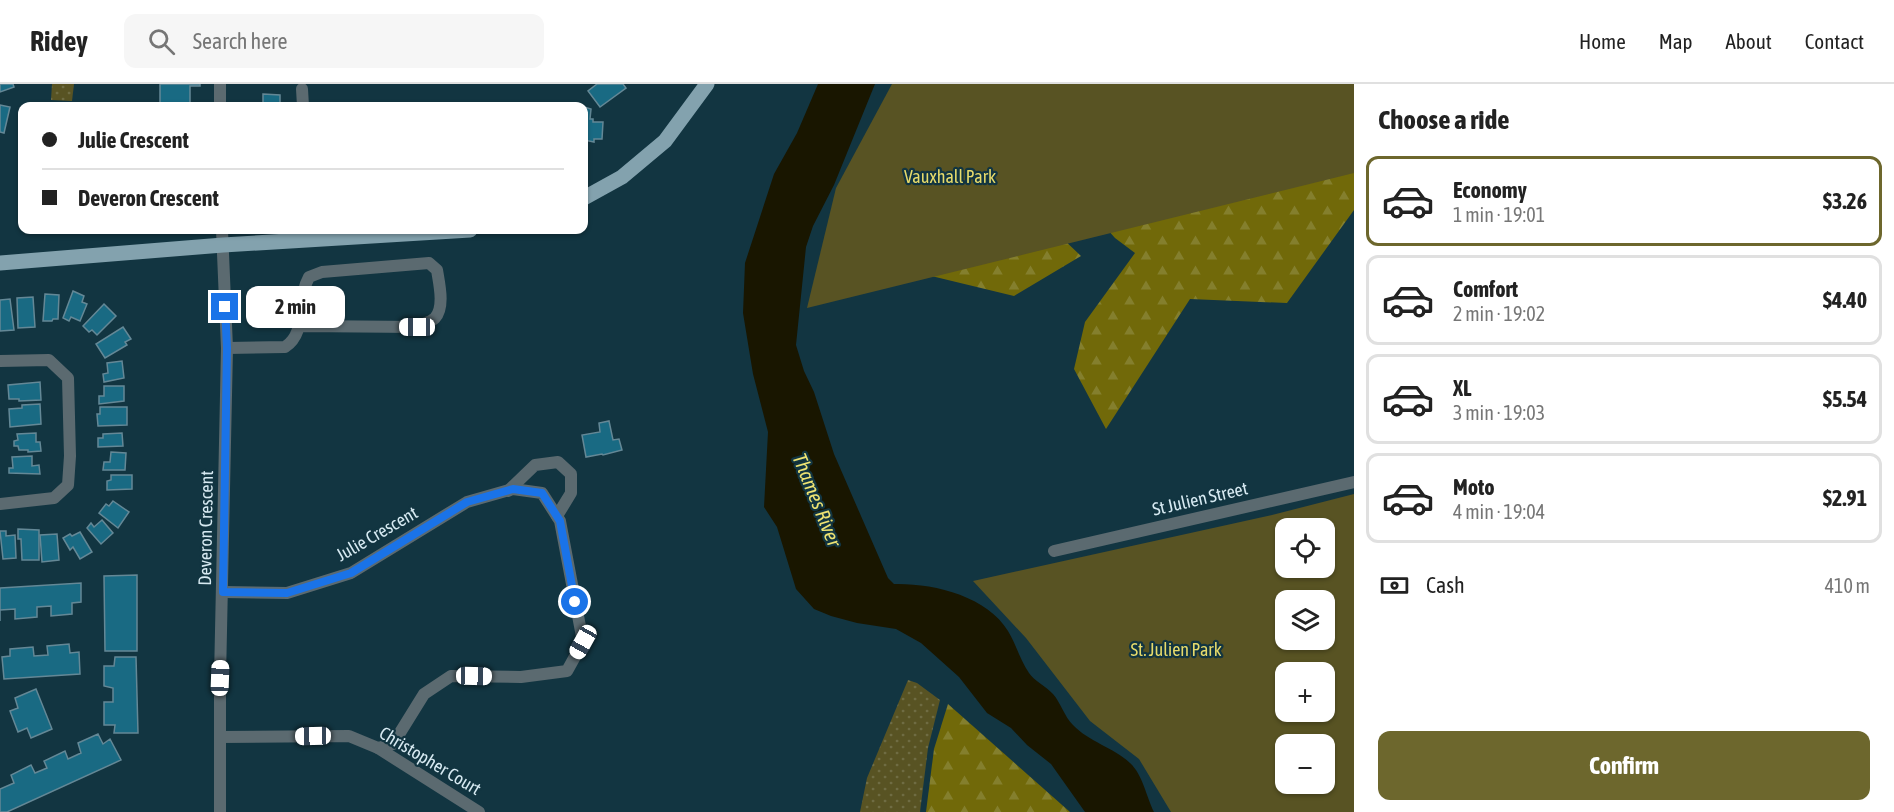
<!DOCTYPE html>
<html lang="en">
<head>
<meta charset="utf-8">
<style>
	:root { --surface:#fff; --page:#f6f6f6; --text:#222; --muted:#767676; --line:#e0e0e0; --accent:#6d672d }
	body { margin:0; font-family:"Asap Condensed",sans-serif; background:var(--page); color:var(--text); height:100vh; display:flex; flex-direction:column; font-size:22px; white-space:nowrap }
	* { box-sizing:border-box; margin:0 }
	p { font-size:20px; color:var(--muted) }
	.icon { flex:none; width:33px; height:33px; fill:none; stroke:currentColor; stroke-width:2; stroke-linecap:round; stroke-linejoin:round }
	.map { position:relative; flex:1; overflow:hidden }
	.sheet { display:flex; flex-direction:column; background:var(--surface); width:540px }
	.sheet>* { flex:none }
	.guide { position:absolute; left:18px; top:18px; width:570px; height:132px; border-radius:12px; box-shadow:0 2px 4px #0004; display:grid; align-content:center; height:132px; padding:0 24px; background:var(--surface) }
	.fabs { position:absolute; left:1275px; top:434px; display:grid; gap:12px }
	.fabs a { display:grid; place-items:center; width:60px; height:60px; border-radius:12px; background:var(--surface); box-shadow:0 2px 4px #0004; font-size:30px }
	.end { position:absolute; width:27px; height:27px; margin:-14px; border:8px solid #1a73e8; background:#fff; box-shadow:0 0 0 3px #fff }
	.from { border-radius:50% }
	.bubble { position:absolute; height:42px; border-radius:12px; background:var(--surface); box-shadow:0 2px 4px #0004; font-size:20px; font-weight:700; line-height:42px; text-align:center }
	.car { position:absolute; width:18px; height:36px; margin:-18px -9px; border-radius:8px; box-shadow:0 0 4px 2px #0007; background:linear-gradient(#fff 24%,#345 0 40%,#fff 0 76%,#345 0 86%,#fff 0) }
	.guide b { display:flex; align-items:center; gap:21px; height:57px; font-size:22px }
	.guide b+b { border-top:2px solid var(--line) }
	.guide i { width:15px; height:15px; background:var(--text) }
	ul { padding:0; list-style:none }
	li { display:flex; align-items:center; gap:18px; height:90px; margin:0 12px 9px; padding:0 12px; border:3px solid var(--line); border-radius:12px }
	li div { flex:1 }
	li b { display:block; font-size:22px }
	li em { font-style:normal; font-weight:700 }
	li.active { border-color:var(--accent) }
	li>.icon { width:54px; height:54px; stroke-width:1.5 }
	h2 { padding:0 24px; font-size:27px; line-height:72px }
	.pay { display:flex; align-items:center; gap:15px; height:66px; padding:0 24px; font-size:22px }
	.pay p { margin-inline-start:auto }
	.action { display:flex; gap:12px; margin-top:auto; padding:12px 24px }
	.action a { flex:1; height:69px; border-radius:12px; background:var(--accent); color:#fff; font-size:24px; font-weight:700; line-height:69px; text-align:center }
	header { display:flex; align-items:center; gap:36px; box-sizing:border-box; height:84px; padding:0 30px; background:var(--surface); border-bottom:2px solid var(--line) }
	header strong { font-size:28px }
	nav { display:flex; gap:33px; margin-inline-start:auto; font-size:21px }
	.search { width:420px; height:54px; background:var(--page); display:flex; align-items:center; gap:15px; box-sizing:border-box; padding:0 21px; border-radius:12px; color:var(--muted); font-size:22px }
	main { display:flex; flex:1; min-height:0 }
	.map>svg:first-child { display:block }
	.grass { fill:url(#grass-dots) }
	.forest { fill:url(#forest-firs) }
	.park { fill:#585323; fill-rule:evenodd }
	.water { fill:#191600 }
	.building { fill:#196a83; stroke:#648896; stroke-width:1.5 }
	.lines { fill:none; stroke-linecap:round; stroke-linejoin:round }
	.minor { stroke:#5b6a70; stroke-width:12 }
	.major { stroke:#83a2ae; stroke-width:15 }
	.route { stroke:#1a73e8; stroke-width:8 }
	.labels { text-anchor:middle; stroke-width:4.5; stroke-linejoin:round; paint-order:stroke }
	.park-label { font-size:18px; fill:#e7db6b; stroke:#123541 }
	.street-label { font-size:18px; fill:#d7eaf2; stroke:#123541 }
	.water-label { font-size:20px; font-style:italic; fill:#eee372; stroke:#123541 }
</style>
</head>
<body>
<header>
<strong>Ridey</strong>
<div class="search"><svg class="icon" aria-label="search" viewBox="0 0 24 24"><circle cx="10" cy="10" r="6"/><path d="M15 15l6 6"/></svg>Search here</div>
<nav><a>Home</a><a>Map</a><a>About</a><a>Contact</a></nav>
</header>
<main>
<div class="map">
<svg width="1354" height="728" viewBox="0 0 1354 728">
	<defs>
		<pattern id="grass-dots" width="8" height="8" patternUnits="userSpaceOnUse" patternTransform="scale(1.5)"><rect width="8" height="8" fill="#585323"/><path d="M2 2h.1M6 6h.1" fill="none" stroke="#6f6c43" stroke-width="1.8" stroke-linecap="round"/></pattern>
		<pattern id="forest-firs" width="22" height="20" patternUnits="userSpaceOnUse" patternTransform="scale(1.5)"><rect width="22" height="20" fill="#716909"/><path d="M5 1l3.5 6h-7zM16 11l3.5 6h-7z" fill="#847f2d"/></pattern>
	</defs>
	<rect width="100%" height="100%" fill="#123541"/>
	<g class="grass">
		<polygon points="52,0 74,0 72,17 51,16"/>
		<polygon points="908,596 917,599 940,616 928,664 920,728 860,728 867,694"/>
	</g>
	<g class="forest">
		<polygon points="982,0 1246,0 1351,71 1354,71 1354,126 1287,219 1190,215 1106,345 1074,285 1085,238 1135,169 1115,154 1082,117 1043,136 1081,172 1014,212 919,189 973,94 966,69"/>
		<polygon points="948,620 1070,728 926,728 934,665"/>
	</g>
	<g class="park">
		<polygon points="892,0 1354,0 1354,89 807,224 836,104"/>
		<path d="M1354 410V728H1171L1139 675 1090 637 1026 554 973 497 1272 431ZM1286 444H1324V483H1286ZM1286 516H1324V555H1286ZM1286 588H1324V627H1286ZM1286 660H1324V699H1286Z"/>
	</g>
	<path class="water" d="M818 0H875L834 101 813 142 806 163 796 261 804 287 814 308 834 370 888 494 894 500C933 499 987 512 1008 547 1016 560 1020 576 1029 589 1034 597 1046 602 1053 610 1061 619 1064 632 1073 641 1089 658 1113 663 1130 679 1143 691 1146 712 1154 728H1085L1051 680 1027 661 1011 644 987 629 959 593 921 559 896 545 857 539 831 532 814 525 796 505 777 443 764 423 768 348 753 290 743 229 745 179 774 90 797 49Z"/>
	<g class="building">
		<polygon points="0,0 13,0 14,3 0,8"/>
		<polygon points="160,0 200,0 200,2 190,2 190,22 160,22"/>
		<polygon points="597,0 623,0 626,4 600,23 588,7"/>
		<polygon points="263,10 280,11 280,22 263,22"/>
		<polygon points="0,21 10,23 4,49 0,48"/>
		<polygon points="584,23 591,25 590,35 593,35 593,38 603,38 602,55 594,55 594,58 584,56"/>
		<polygon points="73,207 84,212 82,218 87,220 80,237 71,233 69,237 63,234"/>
		<polygon points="45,210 59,211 58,235 53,235 52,237 43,237"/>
		<polygon points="33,213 35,243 18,244 17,214"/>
		<polygon points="10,215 14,246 0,247 0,216"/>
		<polygon points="104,220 116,232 97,251 92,246 89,248 83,242"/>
		<polygon points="123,243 131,255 125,258 127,261 105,274 96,260"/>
		<polygon points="122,277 124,294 104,298 103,290 108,289 107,279"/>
		<polygon points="40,298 41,316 19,317 19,315 9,315 8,301"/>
		<polygon points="104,302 124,302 124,317 99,320 99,312 104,312"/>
		<polygon points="40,320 41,340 10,343 9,325 22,324 22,321"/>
		<polygon points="100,323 127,323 127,341 98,342 97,330 100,330"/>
		<polygon points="609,337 613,356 619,355 622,366 603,371 602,370 586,373 582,351 600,348 599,339"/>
		<polygon points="36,349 36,358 40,358 41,367 28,368 28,366 19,366 18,362 14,362 14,357 18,356 17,350"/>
		<polygon points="122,349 123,362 98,363 98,354 103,354 103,350"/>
		<polygon points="111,368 126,369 125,386 103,386 104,378 110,378"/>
		<polygon points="32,372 32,382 39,381 40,390 9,389 9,384 13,384 12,373"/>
		<polygon points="111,391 132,391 132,405 107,406 107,397 111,396"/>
		<polygon points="113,417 129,428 118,444 99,429 106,420 109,422"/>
		<polygon points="102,436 113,449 101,460 87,444 91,439 94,443"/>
		<polygon points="18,445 39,446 39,476 22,476 21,455 18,455"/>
		<polygon points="0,447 6,447 6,452 15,451 16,474 3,475"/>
		<polygon points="80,448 92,468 80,475 73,463 70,466 63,454 70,450 72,452"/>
		<polygon points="57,450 59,476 42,478 40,451"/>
		<polygon points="137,491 137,567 105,567 104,492"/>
		<polygon points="81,499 81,518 72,519 72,530 51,532 51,522 37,523 37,533 15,535 15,525 0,526 0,537 0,504"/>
		<polygon points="69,560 70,569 79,568 80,590 4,595 2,573 10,572 10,565 33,563 34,572 48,571 47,562"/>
		<polygon points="115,573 136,573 138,649 114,649 115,641 104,641 104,618 113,618 113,604 104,602 104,582 114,582"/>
		<polygon points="36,605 52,645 31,654 27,644 18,648 10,627 18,624 15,614"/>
		<polygon points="98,650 103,660 110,655 121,676 7,728 0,728 0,705 14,699 11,691 31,681 35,689 47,684 44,677 65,667 68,675 81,669 78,659"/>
	</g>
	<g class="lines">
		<g class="minor">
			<polyline points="302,5 303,22"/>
			<polyline points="220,22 220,0"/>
			<path d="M227 264 285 263C308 248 296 216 309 193L322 188 429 179 437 186C439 199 445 223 435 234 431 238 422 240 417 243L300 242"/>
			<polyline points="0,277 49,276 68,294 70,372 68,401 54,414 0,420"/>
			<polyline points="508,407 535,381 558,378 571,390 571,409 557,432"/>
			<polyline points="1054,467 1354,398"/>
			<polyline points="223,508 287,509 351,489 467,418 513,405 542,409 560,437 583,558 567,587 521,593 451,592 424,610 393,660 378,664"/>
			<polyline points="220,653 349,652 378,664 479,728"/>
			<polyline points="220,728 220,594 227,264 222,146"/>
		</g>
		<g class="major">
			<polyline points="584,114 622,93 665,57 707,0"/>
			<polyline points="0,179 223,161 470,146"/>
		</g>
	</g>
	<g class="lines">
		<polyline class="route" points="225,223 227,264 223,508 287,509 351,489 467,418 513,405 542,409 560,437 575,518"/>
	</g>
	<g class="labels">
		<g class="park-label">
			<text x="950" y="99">Vauxhall Park</text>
			<text x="1176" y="572">St. Julien Park</text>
		</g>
		<g class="street-label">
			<text transform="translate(1200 415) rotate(-13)" y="6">St Julien Street</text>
			<text transform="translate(206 444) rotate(-89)" y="6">Deveron Crescent</text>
			<text transform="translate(377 450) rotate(-30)" y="6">Julie Crescent</text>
			<text transform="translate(430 677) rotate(31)" y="6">Christopher Court</text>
		</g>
		<g class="water-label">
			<text transform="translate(817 416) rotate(68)" y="7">Thames River</text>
		</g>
	</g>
</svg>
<div class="fabs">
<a><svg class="icon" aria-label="locate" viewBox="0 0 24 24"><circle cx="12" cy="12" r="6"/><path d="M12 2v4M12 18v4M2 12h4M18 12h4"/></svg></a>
<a><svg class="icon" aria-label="layers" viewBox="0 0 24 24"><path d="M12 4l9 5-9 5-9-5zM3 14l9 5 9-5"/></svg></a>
<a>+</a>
<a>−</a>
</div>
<i class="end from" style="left:575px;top:518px"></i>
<i class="end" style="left:225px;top:223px"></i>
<div class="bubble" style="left:246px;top:202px;width:99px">2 min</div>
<i class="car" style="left:417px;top:243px;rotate:270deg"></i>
<i class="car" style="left:583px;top:558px;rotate:209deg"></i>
<i class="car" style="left:474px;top:592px;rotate:91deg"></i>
<i class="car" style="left:220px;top:594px;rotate:2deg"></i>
<i class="car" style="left:313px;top:652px;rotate:269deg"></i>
<div class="guide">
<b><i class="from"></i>Julie Crescent</b>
<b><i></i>Deveron Crescent</b>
</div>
</div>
<section class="sheet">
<h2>Choose a ride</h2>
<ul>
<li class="active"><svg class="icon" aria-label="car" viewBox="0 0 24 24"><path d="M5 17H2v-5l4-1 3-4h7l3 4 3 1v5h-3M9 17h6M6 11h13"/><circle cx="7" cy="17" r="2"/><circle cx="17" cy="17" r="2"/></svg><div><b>Economy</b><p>1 min · 19:01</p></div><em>$3.26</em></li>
<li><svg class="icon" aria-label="car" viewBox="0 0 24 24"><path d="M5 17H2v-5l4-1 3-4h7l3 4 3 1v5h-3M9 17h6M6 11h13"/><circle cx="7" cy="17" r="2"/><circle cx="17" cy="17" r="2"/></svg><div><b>Comfort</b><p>2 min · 19:02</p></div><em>$4.40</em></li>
<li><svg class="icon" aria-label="car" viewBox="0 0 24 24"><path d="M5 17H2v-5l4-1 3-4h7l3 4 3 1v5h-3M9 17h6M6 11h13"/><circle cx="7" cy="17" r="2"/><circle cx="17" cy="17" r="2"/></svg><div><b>XL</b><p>3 min · 19:03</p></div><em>$5.54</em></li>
<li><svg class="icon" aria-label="car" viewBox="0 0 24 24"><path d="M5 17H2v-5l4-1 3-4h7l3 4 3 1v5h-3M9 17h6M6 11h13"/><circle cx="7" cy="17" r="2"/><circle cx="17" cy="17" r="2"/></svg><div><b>Moto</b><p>4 min · 19:04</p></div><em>$2.91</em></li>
</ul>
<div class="pay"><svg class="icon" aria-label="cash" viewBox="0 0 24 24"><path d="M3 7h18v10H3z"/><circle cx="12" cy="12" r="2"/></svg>Cash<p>410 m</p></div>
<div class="action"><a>Confirm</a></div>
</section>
</main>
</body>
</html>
